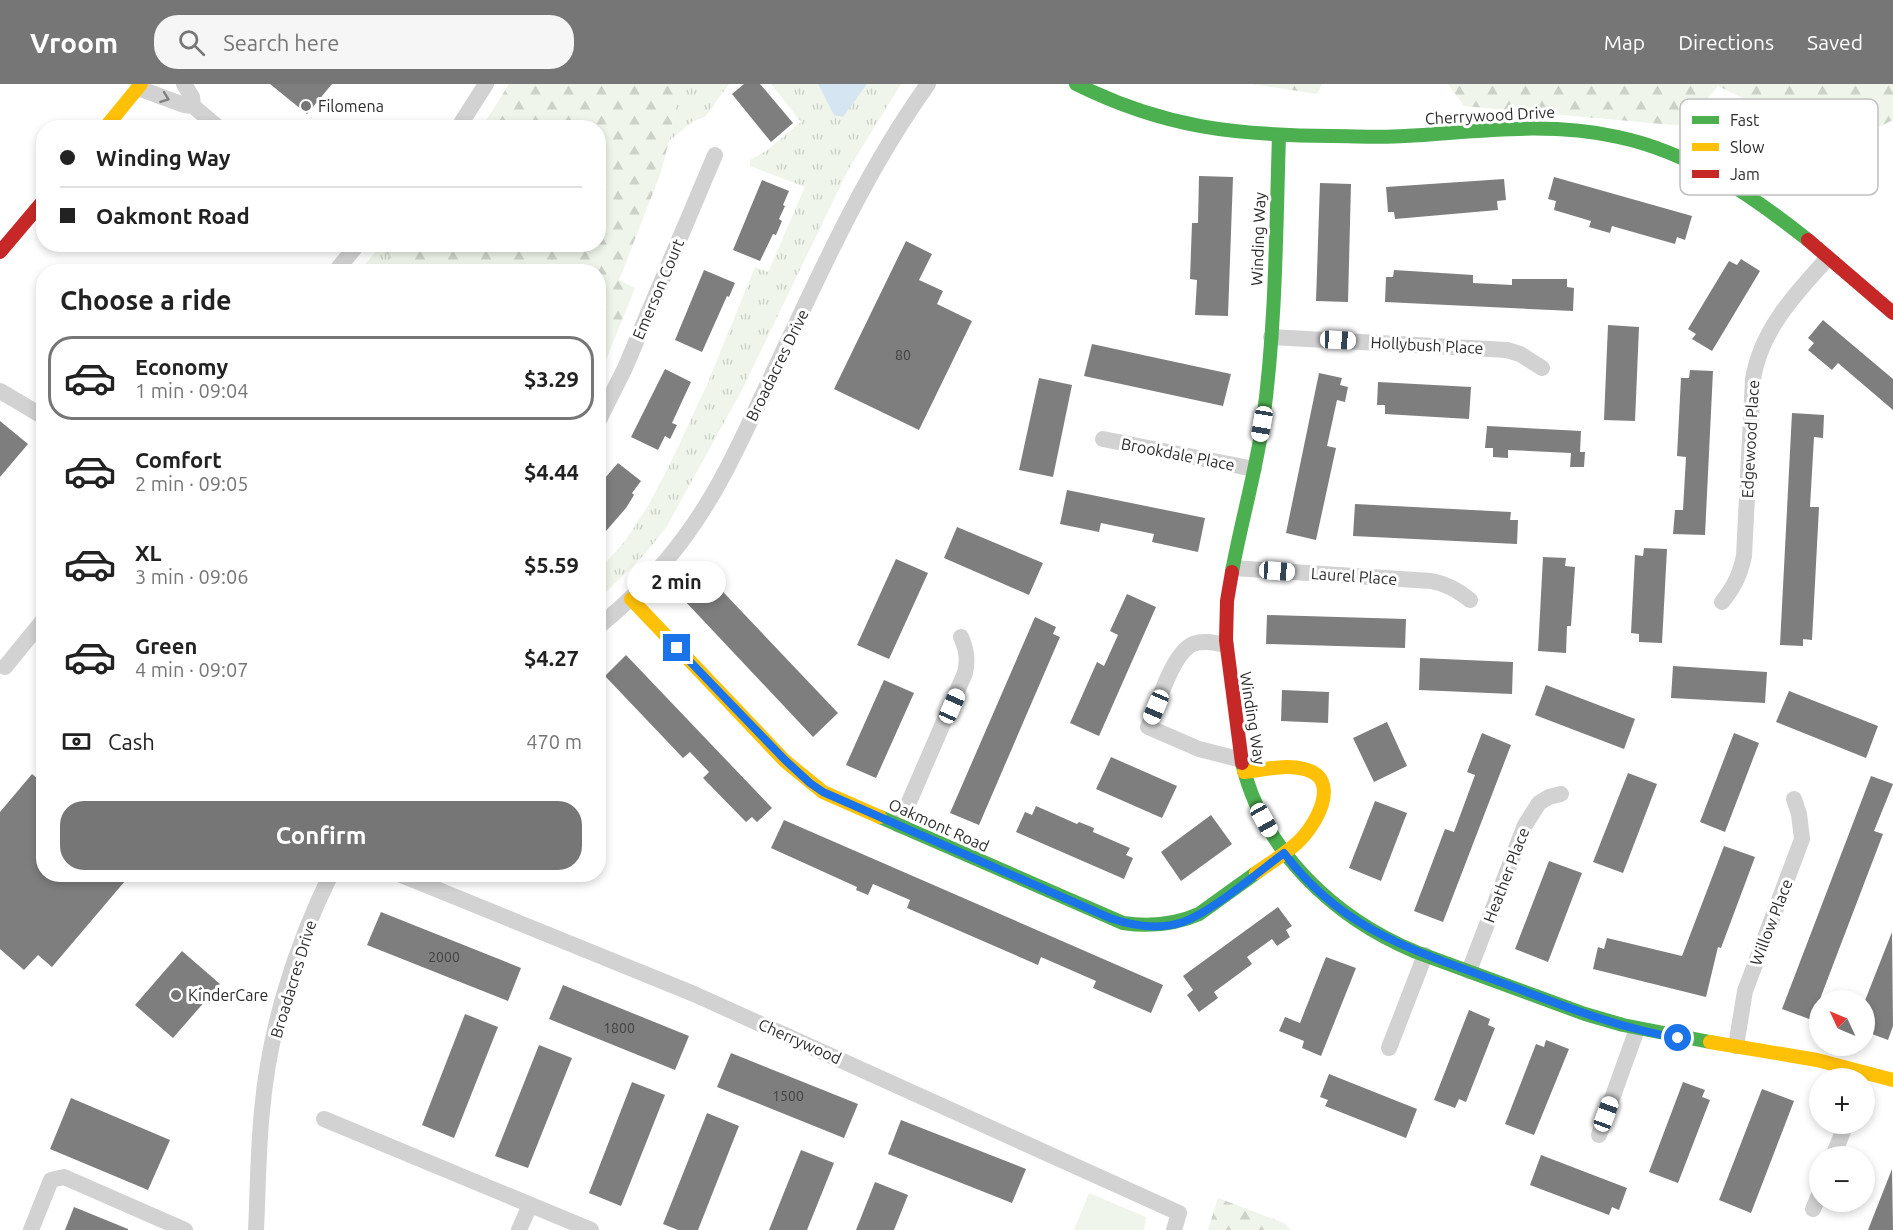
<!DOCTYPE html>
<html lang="en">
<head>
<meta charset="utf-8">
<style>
	:root { --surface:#fff; --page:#f6f6f6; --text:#222; --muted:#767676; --line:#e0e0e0; --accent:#767676 }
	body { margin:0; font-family:Ubuntu,sans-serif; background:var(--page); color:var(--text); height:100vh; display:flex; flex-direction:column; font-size:22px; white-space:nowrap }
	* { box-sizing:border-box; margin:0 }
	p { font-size:20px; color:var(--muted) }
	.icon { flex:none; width:33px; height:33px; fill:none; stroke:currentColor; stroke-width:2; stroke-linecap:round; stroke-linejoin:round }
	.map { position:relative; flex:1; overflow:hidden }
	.drawer { position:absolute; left:36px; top:180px; width:570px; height:618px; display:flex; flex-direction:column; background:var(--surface); border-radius:24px; box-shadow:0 3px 9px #0003 }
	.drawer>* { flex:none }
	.top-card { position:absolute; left:36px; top:36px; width:570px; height:132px; border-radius:24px; box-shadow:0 3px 9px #0003; display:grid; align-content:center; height:132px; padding:0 24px; background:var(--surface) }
	.needle { width:39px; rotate:314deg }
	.tools { position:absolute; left:1809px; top:906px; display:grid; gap:12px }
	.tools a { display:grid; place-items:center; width:66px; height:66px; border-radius:50%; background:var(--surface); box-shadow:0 3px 9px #0003; font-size:30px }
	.end { position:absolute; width:27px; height:27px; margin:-14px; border:8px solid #1a73e8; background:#fff; box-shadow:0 0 0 3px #fff }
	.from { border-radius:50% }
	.bubble { position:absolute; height:42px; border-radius:21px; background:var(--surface); box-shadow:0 3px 9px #0003; font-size:20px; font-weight:700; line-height:42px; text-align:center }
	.car { position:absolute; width:18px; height:36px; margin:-18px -9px; border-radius:8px; box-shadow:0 0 4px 2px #0007; background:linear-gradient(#fff 24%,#345 0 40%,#fff 0 76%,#345 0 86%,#fff 0) }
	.top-card b { display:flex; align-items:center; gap:21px; height:57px; font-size:22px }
	.top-card b+b { border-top:2px solid var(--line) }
	.top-card i { width:15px; height:15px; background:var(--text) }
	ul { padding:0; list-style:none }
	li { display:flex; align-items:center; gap:18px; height:84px; margin:0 12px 9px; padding:0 12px; border:3px solid transparent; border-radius:24px }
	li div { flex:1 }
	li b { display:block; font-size:22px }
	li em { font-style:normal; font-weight:700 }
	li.active { border-color:var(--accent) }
	li>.icon { width:54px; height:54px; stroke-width:1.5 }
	h2 { padding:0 24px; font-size:27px; line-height:72px }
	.pay { display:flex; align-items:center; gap:15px; height:66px; padding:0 24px; font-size:22px }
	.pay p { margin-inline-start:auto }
	.primary-button { display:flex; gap:12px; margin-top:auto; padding:12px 24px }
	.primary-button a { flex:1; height:69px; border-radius:24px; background:var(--accent); color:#fff; font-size:24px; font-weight:700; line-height:69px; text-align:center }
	header { display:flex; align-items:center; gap:36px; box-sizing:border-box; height:84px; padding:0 30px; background:var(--accent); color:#fff }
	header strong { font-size:28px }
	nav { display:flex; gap:33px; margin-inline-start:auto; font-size:21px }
	.search { width:420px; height:54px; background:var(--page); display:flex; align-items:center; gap:15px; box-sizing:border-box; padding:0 21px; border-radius:24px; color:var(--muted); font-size:22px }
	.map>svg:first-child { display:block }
	.grass { fill:url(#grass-tufts) }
	.forest { fill:url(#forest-firs) }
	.park { fill:#eff5ea }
	.water { fill:#d5e6f2 }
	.building { fill:#7e7e7e }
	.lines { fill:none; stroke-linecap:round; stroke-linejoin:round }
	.street { stroke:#d2d2d2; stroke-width:16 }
	.fast { stroke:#4caf50; stroke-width:14 }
	.slow { stroke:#ffc107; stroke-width:14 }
	.jam { stroke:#c62828; stroke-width:14 }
	.oneway { stroke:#808080 }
	.route { stroke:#1a73e8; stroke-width:8 }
	.poi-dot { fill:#767676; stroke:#fff; stroke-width:2 }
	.labels { text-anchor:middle; stroke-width:6; stroke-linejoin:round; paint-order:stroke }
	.number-label { font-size:14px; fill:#414141 }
	.poi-label { font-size:16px; fill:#2d2d2d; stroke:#fff; text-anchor:start }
	.street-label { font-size:16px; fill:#2d2d2d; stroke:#fff }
	.key { fill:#fff; stroke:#c0c0c0; stroke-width:1.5 }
	.key-label { font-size:16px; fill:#2d2d2d }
</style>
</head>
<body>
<header>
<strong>Vroom</strong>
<div class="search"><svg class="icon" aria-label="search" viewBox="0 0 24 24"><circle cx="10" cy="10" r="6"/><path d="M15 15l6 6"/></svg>Search here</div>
<nav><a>Map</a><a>Directions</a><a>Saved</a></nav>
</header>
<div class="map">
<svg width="1893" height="1146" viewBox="0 0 1893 1146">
	<defs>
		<pattern id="grass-tufts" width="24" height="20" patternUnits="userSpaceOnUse" patternTransform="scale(1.5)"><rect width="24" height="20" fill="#eff5ea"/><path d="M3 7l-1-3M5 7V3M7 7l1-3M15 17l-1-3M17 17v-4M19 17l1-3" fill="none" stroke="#cdd2c9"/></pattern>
		<pattern id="forest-firs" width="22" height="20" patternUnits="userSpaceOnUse" patternTransform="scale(1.5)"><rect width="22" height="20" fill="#eff5ea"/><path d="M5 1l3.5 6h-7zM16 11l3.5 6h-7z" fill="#cdd2c9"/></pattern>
	</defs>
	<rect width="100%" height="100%" fill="#fff"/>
	<g class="grass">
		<polygon points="684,0 729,0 705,33 693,37 669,57 678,9"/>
		<polygon points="771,0 901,0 848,86 742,306 667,442 646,469 599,515 599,486 625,457 648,422 670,380 706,303 755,183 768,188 805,103 750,82 750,76 766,67 801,38"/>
		<polygon points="380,162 393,176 394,187 359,188"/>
	</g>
	<g class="forest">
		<polygon points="509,0 684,0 678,9 669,57 660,91 619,196 635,204 601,288 598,288 598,188 394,187 393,176 380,162 382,160 598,160 598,44 482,43"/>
		<polygon points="1252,0 1322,0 1317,10"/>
		<polygon points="1448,0 1893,0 1893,36 1840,62 1718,2 1684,42 1464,22"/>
		<polygon points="1218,1114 1284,1139 1291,1146 1208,1146"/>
	</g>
	<polygon class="park" points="1089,1109 1146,1133 1144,1146 1074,1146"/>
	<polygon class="water" points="818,0 867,0 843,33 834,31"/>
	<g class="building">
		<polygon points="270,0 332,0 307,30"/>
		<polygon points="744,0 760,0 793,39 771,58 732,10"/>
		<polygon points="1199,92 1233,93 1228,232 1195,231 1197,196 1190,195 1192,139 1198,139"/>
		<polygon points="1554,93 1692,132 1685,156 1677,153 1675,160 1612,142 1610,149 1589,143 1591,137 1554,126 1556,117 1548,115"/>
		<polygon points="1504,95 1506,116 1497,117 1498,126 1395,135 1394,128 1388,128 1386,103"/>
		<polygon points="762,96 789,107 783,121 785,122 779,135 782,137 776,151 773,150 760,177 733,166"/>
		<polygon points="1320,99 1351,100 1348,218 1316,217"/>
		<polygon points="906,157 932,170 919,196 943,207 937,220 972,237 919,346 834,305"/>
		<polygon points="1741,175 1760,187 1712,267 1692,255 1696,250 1688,245 1729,177 1737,181"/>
		<polygon points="704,186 735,199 729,213 727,212 702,268 675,256"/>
		<polygon points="1394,186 1473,191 1473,199 1512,201 1512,195 1567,195 1567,203 1574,204 1573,227 1385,218 1386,193 1393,193"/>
		<polygon points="1823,236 1893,295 1893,326 1838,279 1832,286 1808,266 1814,259 1808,254"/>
		<polygon points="1608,241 1639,243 1635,337 1604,336"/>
		<polygon points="1092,260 1231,290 1223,322 1084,292"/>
		<polygon points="665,285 691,298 672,339 677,341 670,355 665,352 658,366 631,353"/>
		<polygon points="1690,286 1713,287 1705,451 1673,450 1675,426 1683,426 1686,373 1677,372 1681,294 1689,294"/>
		<polygon points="1319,289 1342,294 1340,301 1348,303 1345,318 1337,316 1327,362 1336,364 1316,456 1286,449"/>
		<polygon points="1039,294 1072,301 1053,393 1019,386"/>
		<polygon points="1378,298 1471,303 1469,335 1385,330 1385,321 1377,321"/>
		<polygon points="1792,329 1824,331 1823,354 1814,353 1810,423 1819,423 1812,556 1803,555 1803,562 1780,561"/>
		<polygon points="0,337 28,360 0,393"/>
		<polygon points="1487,342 1581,347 1580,368 1585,368 1584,383 1570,383 1571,369 1508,366 1508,374 1493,373 1493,364 1485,364"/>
		<polygon points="618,379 641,397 632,409 634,411 626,424 606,447 598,441 598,402"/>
		<polygon points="1067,406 1205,434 1198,468 1152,458 1154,450 1101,439 1099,448 1060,440"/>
		<polygon points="1355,420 1511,428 1510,436 1518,436 1517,460 1353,452"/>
		<polygon points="957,443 1043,479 1029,511 944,474"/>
		<polygon points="1644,464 1667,465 1662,559 1639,558 1639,550 1631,549 1635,471 1643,472"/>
		<polygon points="1543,473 1566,474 1565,482 1575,483 1571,542 1567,542 1566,569 1538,567"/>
		<polygon points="896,475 928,489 889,575 857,561"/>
		<polygon points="708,492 838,629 813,653 684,516"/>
		<polygon points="1127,510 1156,523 1099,652 1070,639 1097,578 1104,582 1118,551 1110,547"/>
		<polygon points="1267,531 1406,535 1405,564 1266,560"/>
		<polygon points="1035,533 1056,543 1053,550 1060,553 979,741 950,729"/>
		<polygon points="626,571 772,724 757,738 752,733 746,738 703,694 709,688 690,668 683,674 605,592"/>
		<polygon points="1420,574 1513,578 1512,610 1419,606"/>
		<polygon points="1673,582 1767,588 1765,619 1671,614"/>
		<polygon points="884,596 914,609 876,694 846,681"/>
		<polygon points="1546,601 1635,635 1624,665 1535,631"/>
		<polygon points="1282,606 1329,608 1328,639 1281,637"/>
		<polygon points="1789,607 1878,642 1866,674 1776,638"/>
		<polygon points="1387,638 1407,682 1374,698 1353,654"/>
		<polygon points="1482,649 1511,661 1443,838 1414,827 1445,745 1454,748 1475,691 1467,688"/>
		<polygon points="1734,649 1759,659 1725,748 1700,738"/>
		<polygon points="1111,673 1177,702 1162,734 1096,705"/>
		<polygon points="1628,689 1657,700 1623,789 1593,778"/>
		<polygon points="32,690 44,700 44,790 131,790 52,883 38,871 24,886 0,865 0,728"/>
		<polygon points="1871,692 1893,700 1874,747 1883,750 1812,936 1782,925"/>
		<polygon points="1375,717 1407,729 1381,797 1349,784"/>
		<polygon points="1036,722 1077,740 1079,738 1094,744 1093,748 1130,764 1126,771 1133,774 1124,795 1016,748 1025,728 1032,731"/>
		<polygon points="1211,731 1232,760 1181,797 1161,768"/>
		<polygon points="784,736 1163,901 1151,929 1093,904 1096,897 1041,873 1038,881 907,824 910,816 873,800 868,811 856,806 857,803 771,764"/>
		<polygon points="1724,762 1755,773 1721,864 1718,863 1706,913 1593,885 1598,863 1604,865 1607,854 1682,872"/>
		<polygon points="1549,777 1582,789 1548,878 1515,865"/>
		<polygon points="1278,823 1292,842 1286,846 1290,853 1277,862 1272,855 1247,873 1252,880 1214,908 1218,914 1199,928 1187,911 1193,906 1183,892"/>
		<polygon points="381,828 521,884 508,917 367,861"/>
		<polygon points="1892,848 1893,942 1888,956 1864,947 1864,919"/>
		<polygon points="182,867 220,900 173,954 135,921"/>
		<polygon points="1326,873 1356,884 1321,972 1302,964 1304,957 1279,947 1285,933 1300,939"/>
		<polygon points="563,901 689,952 675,986 549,935"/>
		<polygon points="1469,926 1490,935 1488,941 1495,944 1466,1018 1459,1015 1455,1024 1434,1016"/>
		<polygon points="465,930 498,943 454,1054 422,1041"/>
		<polygon points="1546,956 1569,965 1534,1051 1505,1040 1536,960 1544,963"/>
		<polygon points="539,961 572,974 528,1084 495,1072"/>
		<polygon points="731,969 858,1020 844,1054 717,1003"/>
		<polygon points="1329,990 1417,1025 1406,1054 1325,1022 1328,1016 1320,1013"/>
		<polygon points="632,998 665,1011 621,1122 589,1109"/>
		<polygon points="1683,998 1705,1006 1702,1013 1710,1016 1678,1099 1649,1088"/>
		<polygon points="1762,1005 1794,1017 1751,1129 1719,1116"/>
		<polygon points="71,1014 170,1056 148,1106 50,1065"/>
		<polygon points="707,1029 739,1042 698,1146 678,1146 663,1140"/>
		<polygon points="901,1036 1026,1085 1012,1119 888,1070"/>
		<polygon points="801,1066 834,1079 807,1146 769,1146"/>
		<polygon points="1541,1071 1627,1104 1619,1126 1612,1123 1609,1131 1530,1101"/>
		<polygon points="1892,1085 1893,1146 1868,1146 1879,1118"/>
		<polygon points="875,1098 908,1111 894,1146 856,1146"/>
		<polygon points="74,1123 128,1145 128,1146 65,1146"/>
	</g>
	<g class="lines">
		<g class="street">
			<polyline points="184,0 192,13 193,22"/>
			<polyline points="138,4 184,21 193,22 219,44"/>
			<polyline points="458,44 486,0"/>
			<polyline points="335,188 358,160"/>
			<polyline points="1271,253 1507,266 1520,270 1542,284"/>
			<polyline points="0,307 44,333"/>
			<polyline points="598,338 625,284 715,71"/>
			<polyline points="1103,355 1254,385"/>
			<path d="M1233 484 1431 497C1447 500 1457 506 1470 516"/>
			<path d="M1722 518C1734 503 1740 491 1744 472L1753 295C1761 246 1795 210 1828 174"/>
			<path d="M598 543C631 516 661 486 686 451 718 408 741 357 764 308 814 203 860 95 928 0"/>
			<path d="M1226 561C1215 559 1204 556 1193 560 1172 569 1157 623 1148 643L1199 665 1242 676"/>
			<polyline points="5,583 44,535"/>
			<path d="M899 741 965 589C968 576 967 566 961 553"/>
			<polyline points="399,790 694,910 1179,1129 1174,1146"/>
			<polyline points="1469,887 1525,741 1539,719 1549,713 1561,710"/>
			<polyline points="1736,962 1745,907 1802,755 1799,730 1794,715"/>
			<polyline points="1389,964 1425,871"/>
			<polyline points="324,1035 591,1146"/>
			<polyline points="1599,1051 1637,945"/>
			<polyline points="1833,1072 1846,1040"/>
			<polyline points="1813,1125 1820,1109"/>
			<polyline points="31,1146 51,1096 64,1093 185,1146"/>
			<path d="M256 1146C258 1106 258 1066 262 1027 269 946 295 863 331 790"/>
			<polyline points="519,1146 530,1121"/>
		</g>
		<g class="fast">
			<path d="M1076 0C1165 44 1234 51 1332 52 1356 52 1380 54 1405 52 1476 48 1547 37 1618 53 1690 68 1751 111 1808 156"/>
			<path d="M1232 488C1241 438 1256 388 1263 337 1276 242 1276 146 1279 51"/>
			<path d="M1242 679C1263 767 1334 834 1416 868L1585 930 1623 941 1710 958"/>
			<path d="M880 733 1123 839C1150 843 1174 841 1199 830L1256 789"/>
		</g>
		<g class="slow">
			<polyline points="105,44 141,0"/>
			<polyline points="631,515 785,677 823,708 880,733"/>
			<path d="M1244 688C1263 686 1285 680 1304 685 1343 694 1316 742 1297 759 1285 770 1270 779 1256 789"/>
			<polyline points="1710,958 1817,976 1893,996"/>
		</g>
		<g class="jam">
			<polyline points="1808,156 1893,229"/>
			<polyline points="0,168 44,116"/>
			<polyline points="1232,488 1227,517 1226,556 1242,679"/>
		</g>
	</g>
	<defs><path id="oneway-chevron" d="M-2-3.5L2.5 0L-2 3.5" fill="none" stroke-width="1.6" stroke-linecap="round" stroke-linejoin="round" transform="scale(1.5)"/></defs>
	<use class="oneway" href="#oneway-chevron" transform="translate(165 14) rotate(20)"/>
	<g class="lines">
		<path class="route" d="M677 564 785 676 810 699 823 708 1110 834C1133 842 1159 846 1183 838 1213 827 1257 789 1284 769 1344 849 1419 868 1508 901 1563 922 1619 944 1678 954"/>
	</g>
	<g class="poi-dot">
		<circle cx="306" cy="22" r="6"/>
		<circle cx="176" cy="911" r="6"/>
	</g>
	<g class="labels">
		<g class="number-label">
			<text x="903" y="276">80</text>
			<text x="444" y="878">2000</text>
			<text x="619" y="949">1800</text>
			<text x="788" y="1017">1500</text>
		</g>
		<g class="poi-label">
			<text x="318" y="28">Filomena</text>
			<text x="188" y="917">KinderCare</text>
		</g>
		<g class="street-label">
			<text transform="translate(1490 31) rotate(-3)" y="6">Cherrywood Drive</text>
			<text transform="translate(1258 155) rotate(-88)" y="6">Winding Way</text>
			<text transform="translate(658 205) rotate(-67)" y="6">Emerson Court</text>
			<text transform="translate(1427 261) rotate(3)" y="6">Hollybush Place</text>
			<text transform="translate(777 281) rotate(-64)" y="6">Broadacres Drive</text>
			<text transform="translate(1750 355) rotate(-87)" y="6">Edgewood Place</text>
			<text transform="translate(1178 370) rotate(11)" y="6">Brookdale Place</text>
			<text transform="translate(1354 492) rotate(4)" y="6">Laurel Place</text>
			<text transform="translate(1253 634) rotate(81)" y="6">Winding Way</text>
			<text transform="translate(939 741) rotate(24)" y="6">Oakmont Road</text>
			<text transform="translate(1506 791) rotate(-69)" y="6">Heather Place</text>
			<text transform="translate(1771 838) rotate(-69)" y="6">Willow Place</text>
			<text transform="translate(293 895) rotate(-73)" y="6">Broadacres Drive</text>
			<text transform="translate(800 957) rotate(24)" y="6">Cherrywood</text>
		</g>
	</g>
	<rect x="1680" y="15" width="198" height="96" rx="9" class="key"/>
	<rect x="1692" y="32" width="27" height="8" fill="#4caf50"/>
	<rect x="1692" y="59" width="27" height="8" fill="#ffc107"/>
	<rect x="1692" y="86" width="27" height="8" fill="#c62828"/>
	<g class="key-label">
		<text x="1730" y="42">Fast</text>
		<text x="1730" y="69">Slow</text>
		<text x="1730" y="96">Jam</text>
	</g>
</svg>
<div class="tools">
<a><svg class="needle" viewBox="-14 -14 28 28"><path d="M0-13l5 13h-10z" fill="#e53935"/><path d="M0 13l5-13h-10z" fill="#767676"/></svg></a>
<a>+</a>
<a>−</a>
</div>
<i class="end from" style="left:1678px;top:954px"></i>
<i class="end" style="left:677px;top:564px"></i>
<div class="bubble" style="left:627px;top:477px;width:99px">2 min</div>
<i class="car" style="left:1338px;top:256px;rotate:93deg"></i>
<i class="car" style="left:1262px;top:340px;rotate:190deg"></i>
<i class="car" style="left:1277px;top:487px;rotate:94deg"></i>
<i class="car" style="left:952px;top:622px;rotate:24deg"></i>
<i class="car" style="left:1156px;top:623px;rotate:203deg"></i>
<i class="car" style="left:1264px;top:736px;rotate:151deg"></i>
<i class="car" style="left:1606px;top:1030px;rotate:20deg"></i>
<div class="top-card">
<b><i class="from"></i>Winding Way</b>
<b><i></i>Oakmont Road</b>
</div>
<section class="drawer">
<h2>Choose a ride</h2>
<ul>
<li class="active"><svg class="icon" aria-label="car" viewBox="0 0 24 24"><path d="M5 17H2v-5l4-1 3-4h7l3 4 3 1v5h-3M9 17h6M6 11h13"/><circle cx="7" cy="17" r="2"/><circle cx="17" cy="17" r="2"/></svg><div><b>Economy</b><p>1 min · 09:04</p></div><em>$3.29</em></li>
<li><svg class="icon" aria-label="car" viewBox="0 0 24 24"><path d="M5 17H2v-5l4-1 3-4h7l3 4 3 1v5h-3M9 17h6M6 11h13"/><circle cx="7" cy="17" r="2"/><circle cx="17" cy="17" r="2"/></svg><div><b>Comfort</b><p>2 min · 09:05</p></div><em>$4.44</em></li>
<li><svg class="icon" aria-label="car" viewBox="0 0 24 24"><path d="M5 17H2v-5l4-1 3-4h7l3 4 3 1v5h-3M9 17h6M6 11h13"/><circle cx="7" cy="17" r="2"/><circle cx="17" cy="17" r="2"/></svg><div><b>XL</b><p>3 min · 09:06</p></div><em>$5.59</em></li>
<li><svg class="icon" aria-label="car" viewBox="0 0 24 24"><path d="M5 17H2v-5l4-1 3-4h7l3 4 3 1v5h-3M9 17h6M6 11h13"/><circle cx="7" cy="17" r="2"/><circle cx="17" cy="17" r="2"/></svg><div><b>Green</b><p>4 min · 09:07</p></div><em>$4.27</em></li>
</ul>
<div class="pay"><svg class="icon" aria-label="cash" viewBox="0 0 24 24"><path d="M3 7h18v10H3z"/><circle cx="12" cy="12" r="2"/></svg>Cash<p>470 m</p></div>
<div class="primary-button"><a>Confirm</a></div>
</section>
</div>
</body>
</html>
